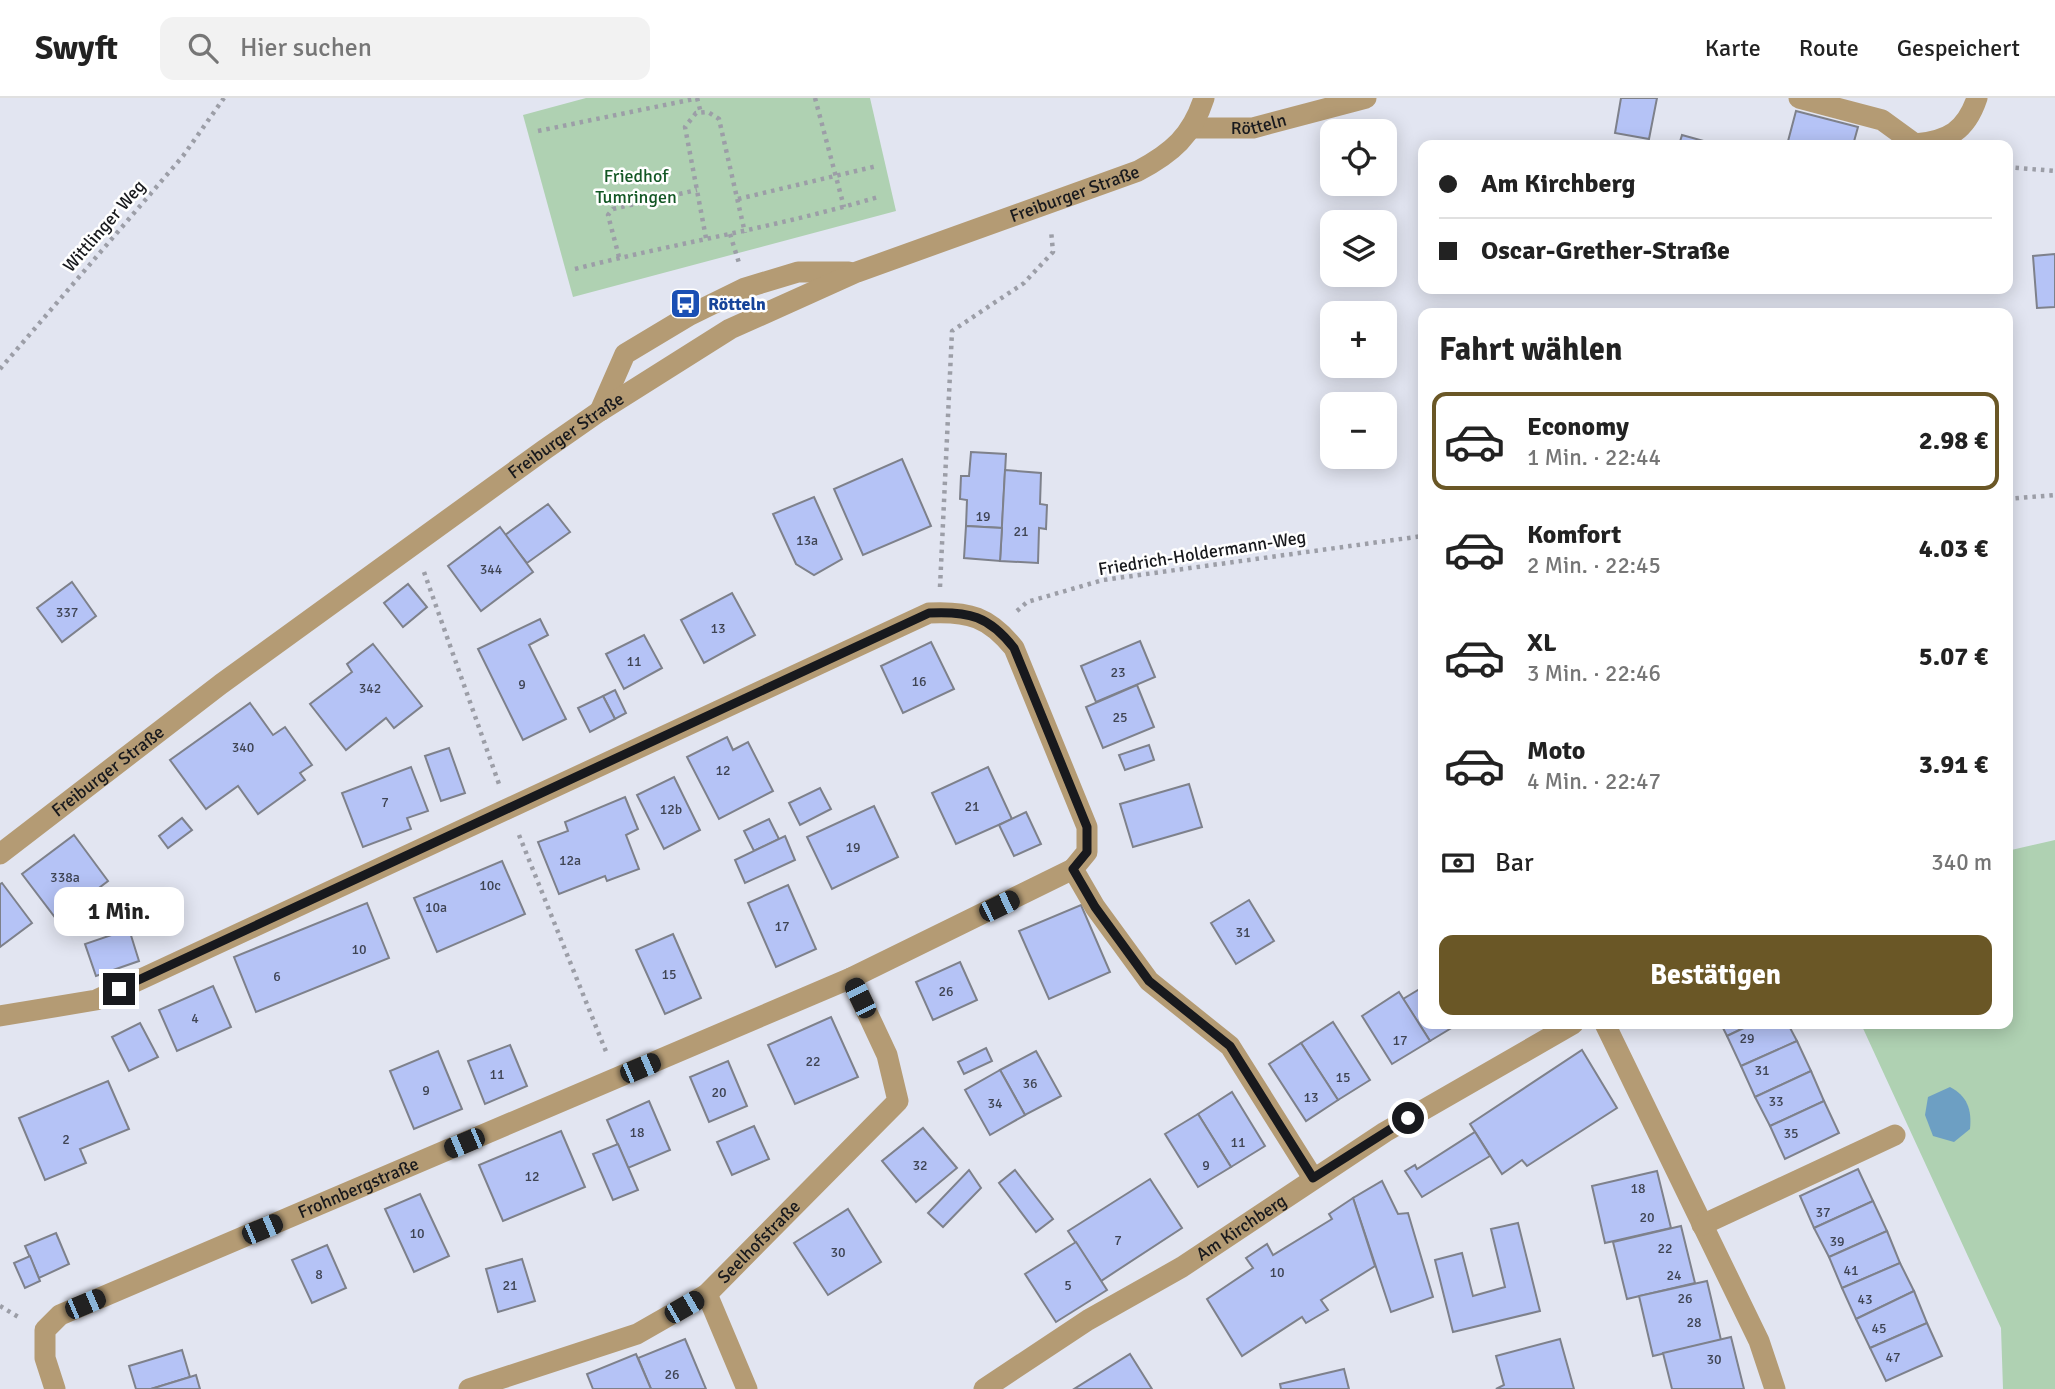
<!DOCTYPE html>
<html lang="de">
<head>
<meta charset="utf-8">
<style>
	:root { --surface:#fff; --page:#f2f2f2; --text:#222; --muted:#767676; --line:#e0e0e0; --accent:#6a5726 }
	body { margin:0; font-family:Signika,sans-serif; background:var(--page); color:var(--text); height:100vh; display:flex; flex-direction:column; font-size:26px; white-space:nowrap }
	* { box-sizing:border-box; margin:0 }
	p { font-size:23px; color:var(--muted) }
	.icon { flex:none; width:38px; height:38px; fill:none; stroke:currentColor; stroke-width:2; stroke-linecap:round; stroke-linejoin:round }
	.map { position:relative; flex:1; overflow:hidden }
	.details { position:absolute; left:1418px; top:210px; width:595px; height:721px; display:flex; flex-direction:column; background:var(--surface); border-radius:14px; box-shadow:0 4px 18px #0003 }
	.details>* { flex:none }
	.guide { position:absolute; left:1418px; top:42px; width:595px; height:154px; border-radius:14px; box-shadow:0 4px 18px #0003; display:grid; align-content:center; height:154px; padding:0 21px; background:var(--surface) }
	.tools { position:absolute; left:1320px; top:21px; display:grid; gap:14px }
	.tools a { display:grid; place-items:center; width:77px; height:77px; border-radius:14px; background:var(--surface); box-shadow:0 4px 18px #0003; font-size:35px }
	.end { position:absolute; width:32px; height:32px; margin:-16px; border:9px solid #18191d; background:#fff; box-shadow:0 0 0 4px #fff }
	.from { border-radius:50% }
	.bubble { position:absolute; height:49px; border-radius:14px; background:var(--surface); box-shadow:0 4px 18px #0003; font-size:23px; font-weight:700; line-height:49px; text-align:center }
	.car { position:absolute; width:21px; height:42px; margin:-21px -10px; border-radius:9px; box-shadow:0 0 5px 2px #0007; background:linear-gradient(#222 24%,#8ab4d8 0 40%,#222 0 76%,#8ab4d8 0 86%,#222 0) }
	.guide b { display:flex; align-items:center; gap:24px; height:66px; font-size:26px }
	.guide b+b { border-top:2px solid var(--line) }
	.guide i { width:18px; height:18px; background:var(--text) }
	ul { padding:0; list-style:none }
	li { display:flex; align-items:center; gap:21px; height:98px; margin:0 14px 10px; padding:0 7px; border:4px solid transparent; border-radius:14px }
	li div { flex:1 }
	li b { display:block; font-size:26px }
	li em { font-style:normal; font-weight:700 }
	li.selected { border-color:var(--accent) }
	li>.icon { width:63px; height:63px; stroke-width:1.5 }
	h2 { padding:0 21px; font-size:32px; line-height:84px }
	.pay { display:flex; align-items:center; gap:18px; height:77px; padding:0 21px; font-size:26px }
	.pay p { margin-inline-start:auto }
	.action { display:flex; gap:14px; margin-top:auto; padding:14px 21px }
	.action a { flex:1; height:80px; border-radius:14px; background:var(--accent); color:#fff; font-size:28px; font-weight:700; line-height:80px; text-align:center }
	header { display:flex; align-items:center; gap:42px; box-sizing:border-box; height:98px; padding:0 35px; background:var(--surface); border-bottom:2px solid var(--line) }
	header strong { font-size:33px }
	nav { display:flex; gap:38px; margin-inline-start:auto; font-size:24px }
	.search { width:490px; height:63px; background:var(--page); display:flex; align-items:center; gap:18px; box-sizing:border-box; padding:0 24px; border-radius:14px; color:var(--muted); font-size:26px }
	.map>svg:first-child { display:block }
	.green { fill:#afd1b2 }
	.water { fill:#6d9fc3 }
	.building { fill:#b5c3f6; stroke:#7e818b; stroke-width:2 }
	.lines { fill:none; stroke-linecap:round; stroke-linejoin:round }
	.path { stroke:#9c9ea7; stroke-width:4.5; stroke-dasharray:3.5 5; stroke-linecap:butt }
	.minor { stroke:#b49b74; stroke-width:21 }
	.route { stroke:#18191d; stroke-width:9 }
	.labels { text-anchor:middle; stroke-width:5; stroke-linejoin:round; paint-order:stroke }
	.number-label { font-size:14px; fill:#3f4453 }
	.street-label { font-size:18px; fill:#18191d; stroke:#fff }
	.park-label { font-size:18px; fill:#135724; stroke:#fff }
	.transit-label { font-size:18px; font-weight:bold; fill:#164399; stroke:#fff; text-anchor:start }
</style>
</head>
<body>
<header>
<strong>Swyft</strong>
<div class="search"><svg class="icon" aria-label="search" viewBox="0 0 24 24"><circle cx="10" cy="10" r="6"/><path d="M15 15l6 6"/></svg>Hier suchen</div>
<nav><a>Karte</a><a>Route</a><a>Gespeichert</a></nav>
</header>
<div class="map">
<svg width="2055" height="1291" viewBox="0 0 2055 1291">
	<rect width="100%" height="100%" fill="#e2e5f1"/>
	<g class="green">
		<polygon points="586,0 870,0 896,113 573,199 523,17"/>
		<polygon points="2055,742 2055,1291 2003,1291 2001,1230 1861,926 2007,926 2007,753"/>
	</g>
	<path class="water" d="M1950 989C1967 998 1972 1011 1970 1031L1954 1044 1933 1038 1925 1017 1928 999Z"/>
	<g class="building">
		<polygon points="1621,0 1657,0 1649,41 1615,35"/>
		<polygon points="1796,13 1858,29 1853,47 1787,47"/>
		<polygon points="1682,37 1718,47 1679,47"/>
		<polygon points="2055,156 2055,209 2037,210 2033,158"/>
		<polygon points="971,354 1006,356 1002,430 966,428 967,402 960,401 961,378 969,378"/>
		<polygon points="902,361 931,428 863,457 834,391"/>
		<polygon points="1005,372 1041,375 1040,406 1047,407 1046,431 1039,430 1038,465 1000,463"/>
		<polygon points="814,399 842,461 814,477 796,466 773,416"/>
		<polygon points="548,406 570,434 527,465 505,437"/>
		<polygon points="966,428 1002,430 1000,463 964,460"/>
		<polygon points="500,429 533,474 481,513 448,468"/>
		<polygon points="72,484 96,518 62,544 37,510"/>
		<polygon points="408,486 427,509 403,529 384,505"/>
		<polygon points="732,495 755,537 704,565 681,522"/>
		<polygon points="540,521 548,537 529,547 566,621 523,642 478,551"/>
		<polygon points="644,537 662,570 624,591 606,556"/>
		<polygon points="1140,543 1155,579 1096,604 1081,568"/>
		<polygon points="931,544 954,591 903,615 881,568"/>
		<polygon points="373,546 422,608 394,630 386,620 346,652 310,606 352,574 347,566"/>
		<polygon points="1137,587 1154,629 1103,650 1086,609"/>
		<polygon points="615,592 626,615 615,621 603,598"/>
		<polygon points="603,598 615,621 590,634 578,610"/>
		<polygon points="250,605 273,637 285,629 312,667 300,675 305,682 258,716 238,688 206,711 170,662"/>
		<polygon points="727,639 733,652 748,644 773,693 719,721 687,659"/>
		<polygon points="1149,647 1154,662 1125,672 1119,657"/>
		<polygon points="449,650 465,695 441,703 425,658"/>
		<polygon points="411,669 428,713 407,720 411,731 363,749 342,695"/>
		<polygon points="988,669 1012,721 956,746 932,695"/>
		<polygon points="674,679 700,732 664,751 637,697"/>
		<polygon points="1189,686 1202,729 1133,749 1120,706"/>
		<polygon points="820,690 831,711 800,727 789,705"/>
		<polygon points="625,699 638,731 626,737 639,771 607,783 605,778 559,796 538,744 568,733 565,724"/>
		<polygon points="874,708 898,759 832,791 807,739"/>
		<polygon points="1026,714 1041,746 1014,758 999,727"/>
		<polygon points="182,720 192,732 168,750 159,738"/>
		<polygon points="769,721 779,741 754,753 744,733"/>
		<polygon points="74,737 108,783 57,822 22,776"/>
		<polygon points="785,738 795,762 745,785 735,762"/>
		<polygon points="502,763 525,816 437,854 414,800"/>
		<polygon points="2,785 32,825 0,849 0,786"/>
		<polygon points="788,787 816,851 776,869 748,805"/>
		<polygon points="1249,802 1274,843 1236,866 1211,825"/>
		<polygon points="367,805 389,860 256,914 234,859"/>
		<polygon points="1081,807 1110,874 1049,901 1019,833"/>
		<polygon points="129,831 139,863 96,878 85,846"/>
		<polygon points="673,836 701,900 665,916 636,852"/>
		<polygon points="960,864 977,902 933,922 916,884"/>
		<polygon points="213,888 231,929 177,953 159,912"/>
		<polygon points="1423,889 1423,926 1458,926 1430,943 1403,901"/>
		<polygon points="1399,894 1430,943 1392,966 1362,918"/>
		<polygon points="831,919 858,979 795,1006 768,947"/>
		<polygon points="1333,924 1370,982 1338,1002 1301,945"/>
		<polygon points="140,925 158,959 129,973 112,939"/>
		<polygon points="1721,926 1752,926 1727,938"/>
		<polygon points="1752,926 1788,926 1797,943 1741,968 1727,938"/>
		<polygon points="1797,943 1811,973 1755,999 1741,968"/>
		<polygon points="1301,945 1338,1002 1306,1023 1269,966"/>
		<polygon points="510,947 527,988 485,1006 468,963"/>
		<polygon points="986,950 992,963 964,976 958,964"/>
		<polygon points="1582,952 1617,1010 1527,1068 1522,1062 1502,1076 1470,1026"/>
		<polygon points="438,953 462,1011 414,1031 390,973"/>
		<polygon points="1036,953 1061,998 1025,1017 1000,972"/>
		<polygon points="728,963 747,1008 709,1024 690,979"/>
		<polygon points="1000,972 1025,1017 990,1037 965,992"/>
		<polygon points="1811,973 1824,1003 1770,1028 1755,999"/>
		<polygon points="108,983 129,1031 80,1051 86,1065 45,1082 19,1020"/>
		<polygon points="1232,994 1265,1048 1231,1069 1198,1016"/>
		<polygon points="649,1003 670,1052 628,1070 607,1022"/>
		<polygon points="1824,1003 1839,1035 1785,1061 1770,1028"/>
		<polygon points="1198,1016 1231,1069 1198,1089 1165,1036"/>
		<polygon points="754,1028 769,1061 732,1077 717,1044"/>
		<polygon points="923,1030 957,1070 916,1104 882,1063"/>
		<polygon points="561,1033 585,1089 503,1123 479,1067"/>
		<polygon points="1475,1034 1490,1058 1422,1099 1405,1073 1415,1067 1417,1071"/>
		<polygon points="618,1046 638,1092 613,1102 593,1056"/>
		<polygon points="1858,1071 1873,1103 1814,1130 1800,1098"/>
		<polygon points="969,1072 981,1090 943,1129 928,1115"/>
		<polygon points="1015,1072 1053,1121 1036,1134 999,1085"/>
		<polygon points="1657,1073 1671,1130 1605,1145 1592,1088"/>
		<polygon points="1150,1081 1182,1130 1101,1183 1068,1133"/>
		<polygon points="1382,1083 1398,1116 1408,1115 1433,1199 1391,1214 1353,1100"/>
		<polygon points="420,1096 449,1158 414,1174 385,1111"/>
		<polygon points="1353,1100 1375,1168 1321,1202 1328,1212 1306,1225 1302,1219 1242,1258 1207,1201 1253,1170 1246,1160 1267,1146 1273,1157 1332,1121 1329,1116"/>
		<polygon points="1873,1103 1887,1133 1829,1159 1814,1130"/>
		<polygon points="848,1111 881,1164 828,1197 794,1145"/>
		<polygon points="1518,1125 1540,1213 1453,1234 1435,1162 1462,1155 1473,1198 1505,1189 1491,1131"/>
		<polygon points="1681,1128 1695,1185 1627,1201 1613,1144"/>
		<polygon points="1887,1133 1900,1165 1842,1190 1829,1159"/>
		<polygon points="56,1135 69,1166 39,1180 25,1148"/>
		<polygon points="1076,1144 1107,1192 1056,1224 1025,1176"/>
		<polygon points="327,1147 346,1190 312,1205 292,1162"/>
		<polygon points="30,1158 40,1183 25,1190 14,1165"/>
		<polygon points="522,1161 535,1203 498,1214 486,1171"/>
		<polygon points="1900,1165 1914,1193 1856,1221 1842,1190"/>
		<polygon points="1707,1183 1721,1242 1653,1258 1639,1198"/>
		<polygon points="1914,1193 1927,1225 1870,1250 1856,1221"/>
		<polygon points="1927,1225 1942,1258 1886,1283 1870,1250"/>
		<polygon points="1731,1239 1744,1291 1672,1291 1663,1255"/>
		<polygon points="685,1241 706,1291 651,1291 638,1260"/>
		<polygon points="1560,1241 1574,1291 1496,1291 1504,1287 1496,1258"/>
		<polygon points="182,1252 190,1279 151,1291 136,1291 129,1268"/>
		<polygon points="636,1256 651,1291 593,1291 587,1276"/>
		<polygon points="1130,1256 1152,1291 1074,1291"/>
		<polygon points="1344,1271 1349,1291 1281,1291 1280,1286"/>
		<polygon points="196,1277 200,1291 151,1291 190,1279"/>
	</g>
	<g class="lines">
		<g class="path">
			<polyline points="697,0 701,15"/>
			<polyline points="815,0 844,109"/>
			<polyline points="538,33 699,0"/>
			<polyline points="2007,69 2055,73"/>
			<polyline points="738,101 877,68"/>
			<polyline points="730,136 739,165"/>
			<polyline points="706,140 685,29 696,15 708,14 719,21 745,135"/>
			<polyline points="619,159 608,117 613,111 697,92"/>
			<path d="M575 171C676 145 778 129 878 99"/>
			<polyline points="0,271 183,58 224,0"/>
			<polyline points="2007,401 2055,397"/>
			<polyline points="424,474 499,686"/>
			<polyline points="940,489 952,233 1024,185 1053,154 1051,132"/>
			<polyline points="1017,513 1027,504 1103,482 1423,438"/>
			<polyline points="519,737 607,956"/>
			<polyline points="0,1208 20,1220"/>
		</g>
		<g class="minor">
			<path d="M1799 0 1882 22 1915 46C1948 43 1966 33 1977 0"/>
			<path id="s1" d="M1191 30H1253L1366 0"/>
			<polyline points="600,313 625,256 690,217 745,190 798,174 849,174"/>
			<path id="s2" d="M0 756 221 586 544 352 600 313 730 231 857 174 1138 73C1172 55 1192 38 1204 0"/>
			<path d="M0 918 96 902 929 515C969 513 989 519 1014 550L1087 729V754L1073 771 1095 809 1149 883 1230 948 1313 1080"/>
			<polyline points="1605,926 1759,1243 1775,1291"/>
			<polyline points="1702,1127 1895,1037"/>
			<polyline points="707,1196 747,1291"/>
			<path id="s3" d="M55 1291 45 1260V1232L60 1217 851 880 1073 771"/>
			<path id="s4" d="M469 1291 637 1236 707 1196 898 1003 887 957 851 880"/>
			<path id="s5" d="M984 1291 1088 1222 1182 1169 1385 1034 1573 926"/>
		</g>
	</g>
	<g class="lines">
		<path class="route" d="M119 891 929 515C969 513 989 518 1014 550L1087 729V754L1073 771 1095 809 1149 883 1230 948 1313 1080 1408 1020"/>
	</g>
	<defs>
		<symbol id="bus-square" viewBox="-11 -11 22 22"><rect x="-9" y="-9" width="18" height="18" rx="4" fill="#1a4fb4" stroke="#fff"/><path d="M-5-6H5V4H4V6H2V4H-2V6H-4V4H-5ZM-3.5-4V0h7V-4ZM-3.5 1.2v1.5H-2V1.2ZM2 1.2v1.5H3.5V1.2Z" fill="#fff"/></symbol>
	</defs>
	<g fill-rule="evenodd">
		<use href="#bus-square" x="668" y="188" width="35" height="35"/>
	</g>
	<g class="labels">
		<g class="number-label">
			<text x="983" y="423">19</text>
			<text x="1021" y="438">21</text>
			<text x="807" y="447">13a</text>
			<text x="491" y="476">344</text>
			<text x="67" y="519">337</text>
			<text x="718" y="535">13</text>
			<text x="634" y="568">11</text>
			<text x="1118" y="579">23</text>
			<text x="919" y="588">16</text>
			<text x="522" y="591">9</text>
			<text x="370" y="595">342</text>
			<text x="1120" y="624">25</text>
			<text x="243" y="654">340</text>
			<text x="723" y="677">12</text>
			<text x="385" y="709">7</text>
			<text x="972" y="713">21</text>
			<text x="671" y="716">12b</text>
			<text x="853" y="754">19</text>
			<text x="570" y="767">12a</text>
			<text x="65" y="784">338a</text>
			<text x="490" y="792">10c</text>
			<text x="436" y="814">10a</text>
			<text x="782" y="833">17</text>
			<text x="1243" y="839">31</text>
			<text x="359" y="856">10</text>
			<text x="669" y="881">15</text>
			<text x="277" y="883">6</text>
			<text x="946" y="898">26</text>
			<text x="195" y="925">4</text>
			<text x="1747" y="945">29</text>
			<text x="1400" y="947">17</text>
			<text x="813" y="968">22</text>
			<text x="1762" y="977">31</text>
			<text x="497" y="981">11</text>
			<text x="1343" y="984">15</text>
			<text x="1030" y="990">36</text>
			<text x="426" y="997">9</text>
			<text x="719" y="999">20</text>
			<text x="1311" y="1004">13</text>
			<text x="1776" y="1008">33</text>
			<text x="995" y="1010">34</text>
			<text x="637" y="1039">18</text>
			<text x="1791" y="1040">35</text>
			<text x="66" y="1046">2</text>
			<text x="1238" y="1049">11</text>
			<text x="920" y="1072">32</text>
			<text x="1206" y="1072">9</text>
			<text x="532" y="1083">12</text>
			<text x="1638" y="1095">18</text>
			<text x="1823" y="1119">37</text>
			<text x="1647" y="1124">20</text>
			<text x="417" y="1140">10</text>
			<text x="1118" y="1147">7</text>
			<text x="1837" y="1148">39</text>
			<text x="1665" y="1155">22</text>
			<text x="838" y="1159">30</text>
			<text x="1851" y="1177">41</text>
			<text x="1277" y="1179">10</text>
			<text x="319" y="1181">8</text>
			<text x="1674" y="1182">24</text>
			<text x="510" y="1192">21</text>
			<text x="1068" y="1192">5</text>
			<text x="1685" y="1205">26</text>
			<text x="1865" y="1206">43</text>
			<text x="1694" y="1229">28</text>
			<text x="1879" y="1235">45</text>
			<text x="1893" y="1264">47</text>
			<text x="1714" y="1266">30</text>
			<text x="672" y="1281">26</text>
		</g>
		<g class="street-label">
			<text dy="6" stroke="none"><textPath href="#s1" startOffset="68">Rötteln</textPath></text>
			<text dy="6" stroke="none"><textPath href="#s2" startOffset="1270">Freiburger Straße</textPath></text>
			<text transform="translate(104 128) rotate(-49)" y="6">Wittlinger Weg</text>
			<text dy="6" stroke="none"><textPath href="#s2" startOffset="704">Freiburger Straße</textPath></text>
			<text transform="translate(1202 455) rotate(-9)" y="6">Friedrich-Holdermann-Weg</text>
			<text dy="6" stroke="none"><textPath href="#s2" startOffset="136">Freiburger Straße</textPath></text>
			<text dy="6" stroke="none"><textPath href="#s3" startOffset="406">Frohnbergstraße</textPath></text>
			<text dy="6" stroke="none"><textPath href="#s5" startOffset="304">Am Kirchberg</textPath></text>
			<text dy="6" stroke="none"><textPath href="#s4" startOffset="331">Seelhofstraße</textPath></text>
		</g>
		<g class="park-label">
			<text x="636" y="84">Friedhof<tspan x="636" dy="21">Tumringen</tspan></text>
		</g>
		<g class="transit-label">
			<text x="708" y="212">Rötteln</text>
		</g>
	</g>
</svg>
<div class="tools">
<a><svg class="icon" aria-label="locate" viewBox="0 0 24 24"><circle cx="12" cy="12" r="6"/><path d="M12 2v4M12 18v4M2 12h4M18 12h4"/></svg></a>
<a><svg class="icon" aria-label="layers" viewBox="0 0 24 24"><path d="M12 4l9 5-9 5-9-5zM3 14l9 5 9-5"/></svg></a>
<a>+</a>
<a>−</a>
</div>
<i class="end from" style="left:1408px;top:1020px"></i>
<i class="end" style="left:119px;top:891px"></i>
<div class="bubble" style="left:54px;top:789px;width:130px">1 Min.</div>
<i class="car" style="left:999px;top:808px;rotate:64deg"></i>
<i class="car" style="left:860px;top:900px;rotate:334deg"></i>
<i class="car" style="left:640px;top:970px;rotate:67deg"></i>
<i class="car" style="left:464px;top:1045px;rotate:247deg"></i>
<i class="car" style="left:262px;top:1131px;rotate:67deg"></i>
<i class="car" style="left:85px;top:1206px;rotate:67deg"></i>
<i class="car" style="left:684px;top:1209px;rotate:60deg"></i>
<div class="guide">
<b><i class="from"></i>Am Kirchberg</b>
<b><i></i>Oscar-Grether-Straße</b>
</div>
<section class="details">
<h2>Fahrt wählen</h2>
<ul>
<li class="selected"><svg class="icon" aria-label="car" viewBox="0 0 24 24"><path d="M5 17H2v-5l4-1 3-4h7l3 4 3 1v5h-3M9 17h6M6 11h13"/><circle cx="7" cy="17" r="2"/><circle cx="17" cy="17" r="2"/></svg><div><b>Economy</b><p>1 Min. · 22:44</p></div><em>2.98 €</em></li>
<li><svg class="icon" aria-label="car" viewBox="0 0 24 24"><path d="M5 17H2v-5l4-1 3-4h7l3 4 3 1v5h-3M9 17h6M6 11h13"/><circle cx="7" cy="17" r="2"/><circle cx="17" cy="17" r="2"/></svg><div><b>Komfort</b><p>2 Min. · 22:45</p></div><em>4.03 €</em></li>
<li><svg class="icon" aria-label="car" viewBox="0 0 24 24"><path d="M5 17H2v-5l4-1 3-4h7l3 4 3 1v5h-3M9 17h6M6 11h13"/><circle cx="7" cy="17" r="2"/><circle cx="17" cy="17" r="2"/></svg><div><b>XL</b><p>3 Min. · 22:46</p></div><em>5.07 €</em></li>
<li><svg class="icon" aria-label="car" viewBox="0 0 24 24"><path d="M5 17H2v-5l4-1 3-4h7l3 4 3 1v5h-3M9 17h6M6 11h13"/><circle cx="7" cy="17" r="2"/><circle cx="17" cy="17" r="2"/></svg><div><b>Moto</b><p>4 Min. · 22:47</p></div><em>3.91 €</em></li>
</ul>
<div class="pay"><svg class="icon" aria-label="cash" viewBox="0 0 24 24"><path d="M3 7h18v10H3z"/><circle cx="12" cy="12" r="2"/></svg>Bar<p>340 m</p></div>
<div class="action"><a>Bestätigen</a></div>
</section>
</div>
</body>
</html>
